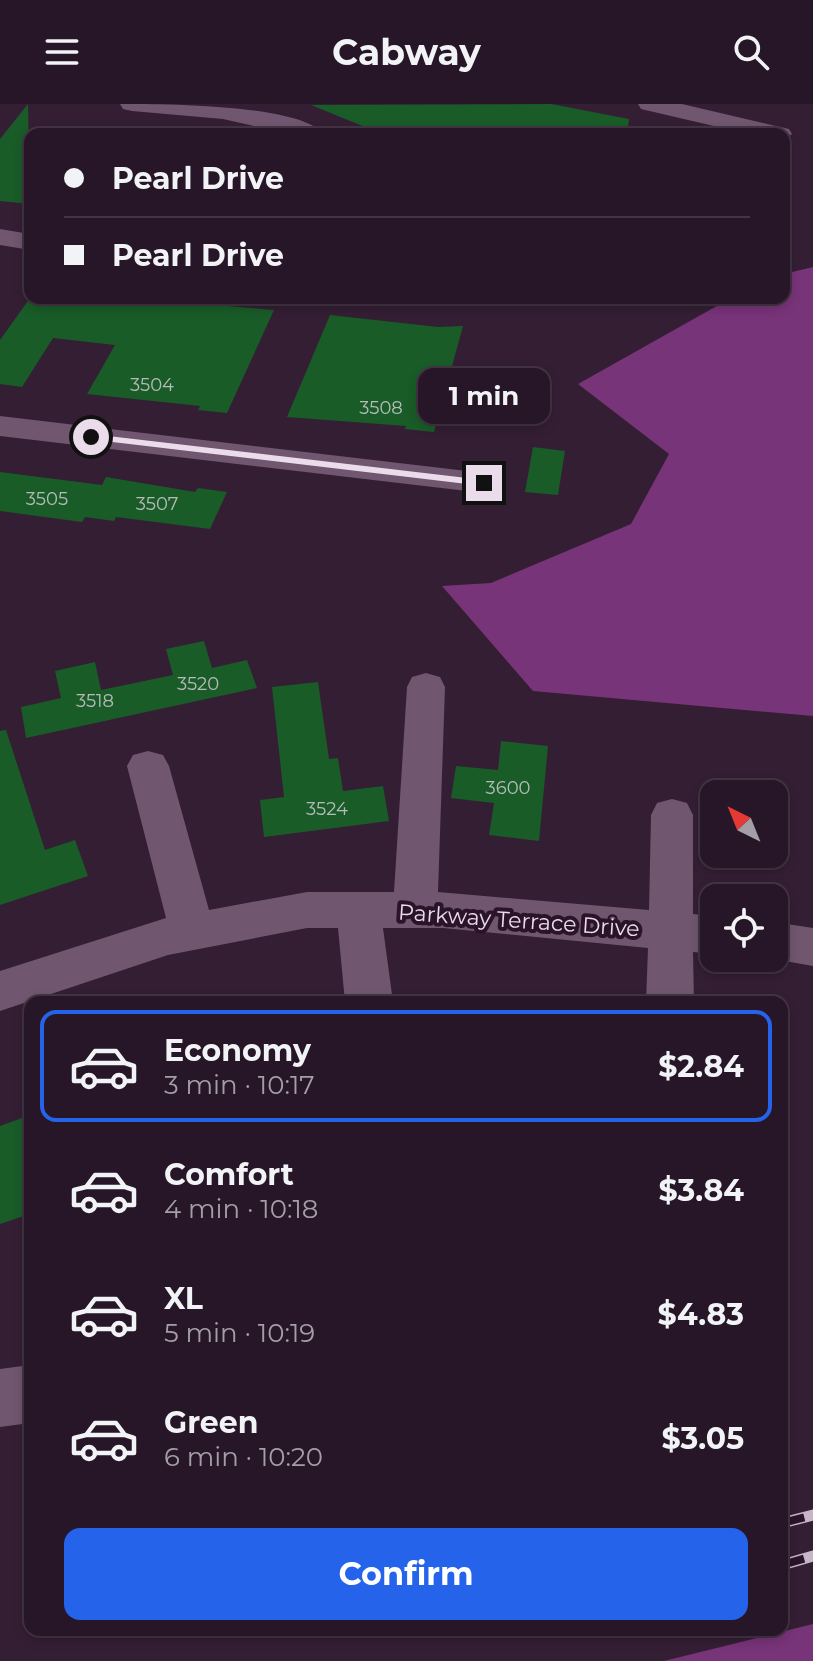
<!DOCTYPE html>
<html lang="en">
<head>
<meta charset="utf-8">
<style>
	:root { --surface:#271627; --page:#332333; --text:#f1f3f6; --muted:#a49fa7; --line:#433544; --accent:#2563eb }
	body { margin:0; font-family:Montserrat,sans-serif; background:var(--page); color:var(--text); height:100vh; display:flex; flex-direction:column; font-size:30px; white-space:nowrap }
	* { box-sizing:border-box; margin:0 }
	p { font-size:26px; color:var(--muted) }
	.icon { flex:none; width:44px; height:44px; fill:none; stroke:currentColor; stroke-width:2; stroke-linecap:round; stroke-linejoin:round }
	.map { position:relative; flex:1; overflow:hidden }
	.sheet { position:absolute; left:24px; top:892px; width:764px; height:640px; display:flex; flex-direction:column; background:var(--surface); border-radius:16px; box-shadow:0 4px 12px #0003,0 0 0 2px var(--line) }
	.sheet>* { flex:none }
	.banner { position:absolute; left:24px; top:24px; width:766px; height:176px; border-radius:16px; box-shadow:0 4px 12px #0003,0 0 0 2px var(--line); display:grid; align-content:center; height:176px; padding:0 40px; background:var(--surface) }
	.needle { width:52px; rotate:317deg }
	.fabs { position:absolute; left:700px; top:676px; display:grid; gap:16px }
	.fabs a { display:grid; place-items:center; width:88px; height:88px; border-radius:16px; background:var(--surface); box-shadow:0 4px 12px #0003,0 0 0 2px var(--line); font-size:40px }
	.end { position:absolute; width:36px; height:36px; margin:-18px; border:10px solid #ebdceb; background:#111; box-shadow:0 0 0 4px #111 }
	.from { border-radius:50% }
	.bubble { position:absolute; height:56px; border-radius:16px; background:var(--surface); box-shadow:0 4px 12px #0003,0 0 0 2px var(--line); font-size:26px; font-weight:700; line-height:56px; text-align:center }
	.banner b { display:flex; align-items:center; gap:28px; height:76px; font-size:30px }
	.banner b+b { border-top:2px solid var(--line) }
	.banner i { width:20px; height:20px; background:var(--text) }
	ul { padding:14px 0 0; list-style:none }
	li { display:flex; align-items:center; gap:24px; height:112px; margin:0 16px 12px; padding:0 24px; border:4px solid transparent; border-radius:16px }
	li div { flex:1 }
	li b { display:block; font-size:30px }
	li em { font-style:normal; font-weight:700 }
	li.current { border-color:var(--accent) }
	li>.icon { width:72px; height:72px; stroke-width:1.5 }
	.action { display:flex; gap:16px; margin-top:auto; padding:16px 40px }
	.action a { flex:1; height:92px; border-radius:16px; background:var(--accent); color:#fff; font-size:32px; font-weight:700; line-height:92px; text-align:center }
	header { display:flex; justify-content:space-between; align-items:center; height:104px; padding:0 40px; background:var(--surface); font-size:36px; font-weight:700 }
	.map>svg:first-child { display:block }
	.forest { fill:#783479 }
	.building { fill:#195c28 }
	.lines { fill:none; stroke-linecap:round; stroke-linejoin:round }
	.minor { fill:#70566f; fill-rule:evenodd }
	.rail-casing { stroke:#c7b6c7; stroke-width:11 }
	.rail { stroke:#2a142a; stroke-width:8; stroke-dasharray:23; stroke-linecap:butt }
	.route { fill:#ebdceb }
	.labels { text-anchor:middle; stroke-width:8; stroke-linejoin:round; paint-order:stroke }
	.number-label { font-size:18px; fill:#b6bcba }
	.street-label { font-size:22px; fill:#ebdceb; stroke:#2a142a }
</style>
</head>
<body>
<header><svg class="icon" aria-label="menu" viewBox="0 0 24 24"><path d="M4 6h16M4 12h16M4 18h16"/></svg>Cabway<svg class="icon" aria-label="search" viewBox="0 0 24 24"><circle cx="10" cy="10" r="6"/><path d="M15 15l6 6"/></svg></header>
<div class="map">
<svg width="813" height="1557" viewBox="0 0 813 1557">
	<rect width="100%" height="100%" fill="#341e34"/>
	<g class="forest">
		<polygon points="813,163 813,612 533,587 442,482 491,479 631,420 669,350 578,280 731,194 784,194 784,170"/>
		<polygon points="813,1520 813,1557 664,1557"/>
	</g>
	<g class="building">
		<polygon points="28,0 30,100 0,97 0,35"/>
		<polygon points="551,0 629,15 627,30 382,30 311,1"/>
		<polygon points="30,194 138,194 274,206 227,309 198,306 200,302 87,290 115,241 53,234 22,283 0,280 0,236"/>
		<polygon points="330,211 438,223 463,222 434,328 405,325 406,322 287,313"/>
		<polygon points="533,343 565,347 558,391 525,388"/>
		<polygon points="0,368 102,381 106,373 195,388 198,384 227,388 210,425 116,413 114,417 85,413 82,418 0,407"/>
		<polygon points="204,537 212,564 247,556 257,584 26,634 21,603 61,594 55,567 95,558 101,586 173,571 166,545"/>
		<polygon points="318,578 329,655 338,654 343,687 383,682 389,717 264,733 260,696 284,693 272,583"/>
		<polygon points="6,626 45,746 75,736 88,772 0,801 0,627"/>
		<polygon points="501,637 548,642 539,737 489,731 494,699 451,694 456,662 498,666"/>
		<polygon points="30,1011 30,1110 0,1120 0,1022"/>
	</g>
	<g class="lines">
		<g class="minor">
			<path d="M120 0C160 0 300 0 323 30H289L223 15 132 7 123 5Z"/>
			<polygon points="638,0 682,0 789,25 792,30 784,36 784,30 748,30 641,5"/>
			<polygon points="0,125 30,130 30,146 0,141"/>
			<polygon points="0,312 484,369 496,372 501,379 496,386 484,389 0,332"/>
			<polygon points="426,569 440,573 445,583 438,788 649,806 651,711 657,699 672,695 687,699 693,711 693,810 714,812 714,850 693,848 694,898 646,898 648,844 443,824 383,824 393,898 345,898 338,824 307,824 168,851 0,907 0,867 166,814 127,662 133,651 148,647 163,651 169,662 209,806 307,788 394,788 407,583 412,573"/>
			<polygon points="774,818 813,824 813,862 768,854 774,854"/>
			<polygon points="30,1261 30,1319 0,1323 0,1265"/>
		</g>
		<defs>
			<g id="rail">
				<polyline points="782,1419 813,1411"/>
				<polyline points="782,1461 813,1452"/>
				<polyline points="474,1527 480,1526"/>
			</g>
		</defs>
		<use href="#rail" class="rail-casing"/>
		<use href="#rail" class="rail"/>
	</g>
	<polygon class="route" points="91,330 484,376 489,379 484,382 87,335"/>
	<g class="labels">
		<g class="number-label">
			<text x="152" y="287">3504</text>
			<text x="381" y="310">3508</text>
			<text x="47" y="401">3505</text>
			<text x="157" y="406">3507</text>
			<text x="198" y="586">3520</text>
			<text x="95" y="603">3518</text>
			<text x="508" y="690">3600</text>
			<text x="327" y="711">3524</text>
		</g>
		<g class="street-label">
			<text transform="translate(519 816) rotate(4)" y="8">Parkway Terrace Drive</text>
		</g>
	</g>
</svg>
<div class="fabs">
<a><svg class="needle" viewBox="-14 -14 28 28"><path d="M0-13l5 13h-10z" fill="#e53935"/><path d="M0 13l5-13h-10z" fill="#a49fa7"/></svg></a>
<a><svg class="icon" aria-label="locate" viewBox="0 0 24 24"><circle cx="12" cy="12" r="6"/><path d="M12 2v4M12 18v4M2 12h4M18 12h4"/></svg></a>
</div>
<i class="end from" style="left:91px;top:333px"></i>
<i class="end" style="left:484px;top:379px"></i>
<div class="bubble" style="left:418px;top:264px;width:132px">1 min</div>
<div class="banner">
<b><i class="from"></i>Pearl Drive</b>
<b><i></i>Pearl Drive</b>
</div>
<section class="sheet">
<ul>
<li class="current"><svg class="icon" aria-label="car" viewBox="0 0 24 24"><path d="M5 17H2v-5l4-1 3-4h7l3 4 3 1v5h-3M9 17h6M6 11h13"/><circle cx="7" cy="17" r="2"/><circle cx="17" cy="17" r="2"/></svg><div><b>Economy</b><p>3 min · 10:17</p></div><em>$2.84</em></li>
<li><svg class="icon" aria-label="car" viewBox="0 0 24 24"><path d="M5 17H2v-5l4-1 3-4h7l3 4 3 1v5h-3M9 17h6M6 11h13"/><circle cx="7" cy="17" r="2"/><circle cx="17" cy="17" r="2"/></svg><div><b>Comfort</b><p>4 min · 10:18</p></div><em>$3.84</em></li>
<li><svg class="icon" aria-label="car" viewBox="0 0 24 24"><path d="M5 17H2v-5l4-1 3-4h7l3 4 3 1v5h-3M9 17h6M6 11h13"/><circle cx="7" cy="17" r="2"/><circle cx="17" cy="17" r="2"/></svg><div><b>XL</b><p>5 min · 10:19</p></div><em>$4.83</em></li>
<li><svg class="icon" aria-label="car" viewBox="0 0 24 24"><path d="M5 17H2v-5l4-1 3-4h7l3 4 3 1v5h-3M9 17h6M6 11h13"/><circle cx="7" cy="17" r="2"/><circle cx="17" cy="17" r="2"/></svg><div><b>Green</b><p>6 min · 10:20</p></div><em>$3.05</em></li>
</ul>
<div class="action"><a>Confirm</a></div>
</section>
</div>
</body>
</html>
